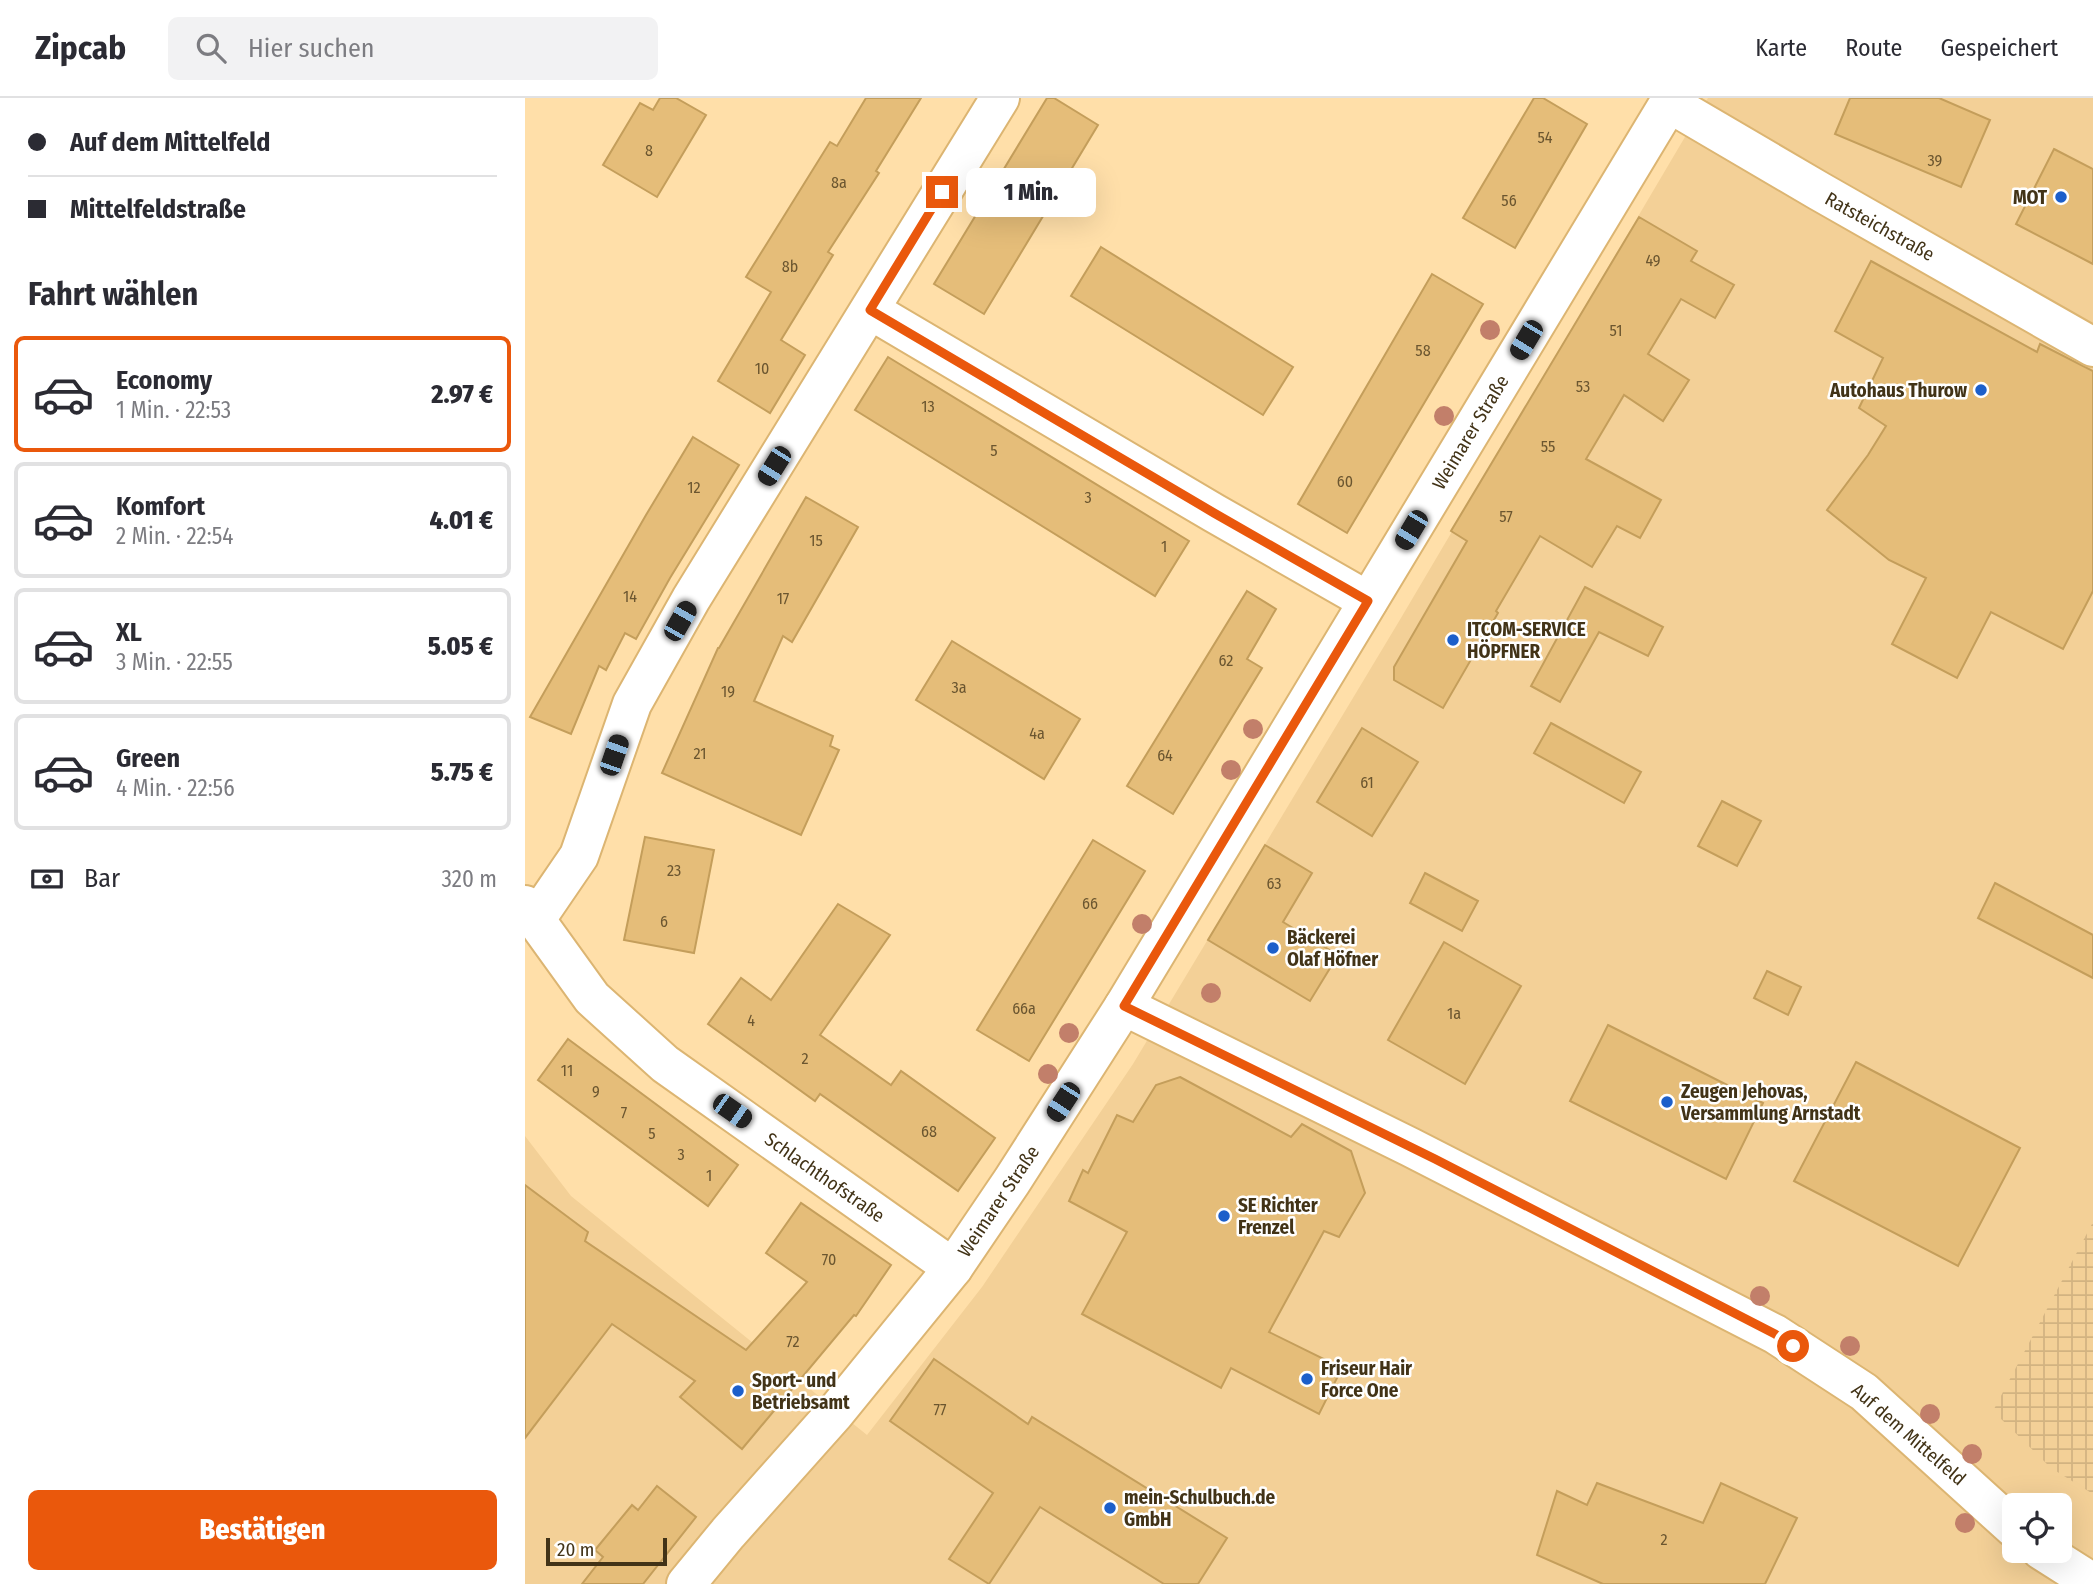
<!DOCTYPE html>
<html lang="de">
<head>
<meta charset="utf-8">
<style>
	:root { --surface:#fff; --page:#f2f2f3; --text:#2b2b33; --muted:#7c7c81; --line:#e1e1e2; --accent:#ea580c }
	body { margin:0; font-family:"Fira Sans Condensed",sans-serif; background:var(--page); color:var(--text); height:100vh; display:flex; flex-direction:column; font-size:26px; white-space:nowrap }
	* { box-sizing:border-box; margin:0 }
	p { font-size:23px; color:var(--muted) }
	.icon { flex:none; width:38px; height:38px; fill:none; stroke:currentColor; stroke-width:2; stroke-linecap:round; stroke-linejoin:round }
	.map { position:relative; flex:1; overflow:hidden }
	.side { display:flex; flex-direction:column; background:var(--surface); width:525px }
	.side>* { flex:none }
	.top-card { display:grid; align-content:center; height:154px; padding:0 28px; background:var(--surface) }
	.tools { position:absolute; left:1477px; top:1395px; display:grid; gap:14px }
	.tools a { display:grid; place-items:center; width:70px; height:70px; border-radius:10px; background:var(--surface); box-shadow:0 7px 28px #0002; font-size:35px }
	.scale { position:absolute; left:21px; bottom:18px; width:121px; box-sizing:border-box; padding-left:7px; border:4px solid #423317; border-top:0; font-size:19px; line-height:24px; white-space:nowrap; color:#423317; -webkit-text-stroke:5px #fff; paint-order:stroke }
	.end { position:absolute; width:32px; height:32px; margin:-16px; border:9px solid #ea580c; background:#fff; box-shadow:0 0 0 4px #fff }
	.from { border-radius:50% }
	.bubble { position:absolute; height:49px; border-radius:10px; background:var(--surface); box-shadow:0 7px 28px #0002; font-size:23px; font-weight:800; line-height:49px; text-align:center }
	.car { position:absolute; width:21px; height:42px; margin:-21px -10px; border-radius:9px; box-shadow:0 0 5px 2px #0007; background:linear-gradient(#222 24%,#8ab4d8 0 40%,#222 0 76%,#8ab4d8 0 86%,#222 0) }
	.top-card b { display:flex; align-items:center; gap:24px; height:66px; font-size:26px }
	.top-card b+b { border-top:2px solid var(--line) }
	.top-card i { width:18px; height:18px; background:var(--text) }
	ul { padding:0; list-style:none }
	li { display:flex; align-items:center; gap:21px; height:116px; margin:0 14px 10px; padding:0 14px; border:4px solid var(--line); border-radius:10px }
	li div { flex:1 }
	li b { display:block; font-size:26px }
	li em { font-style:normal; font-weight:800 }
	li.current { border-color:var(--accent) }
	li>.icon { width:63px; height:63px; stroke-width:1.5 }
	h2 { padding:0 28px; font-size:32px; line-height:84px }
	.pay { display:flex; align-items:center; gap:18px; height:77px; padding:0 28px; font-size:26px }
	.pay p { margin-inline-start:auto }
	.action { display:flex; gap:14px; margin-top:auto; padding:14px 28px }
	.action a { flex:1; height:80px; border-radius:10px; background:var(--accent); color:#fff; font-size:28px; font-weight:800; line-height:80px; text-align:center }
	header { display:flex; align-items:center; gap:42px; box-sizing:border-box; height:98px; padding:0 35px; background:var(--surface); border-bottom:2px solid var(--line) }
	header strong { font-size:33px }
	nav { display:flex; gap:38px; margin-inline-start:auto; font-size:24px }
	.search { width:490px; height:63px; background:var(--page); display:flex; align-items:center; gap:18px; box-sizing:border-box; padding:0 24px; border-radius:10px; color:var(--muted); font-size:26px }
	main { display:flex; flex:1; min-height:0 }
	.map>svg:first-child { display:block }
	.built { fill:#f3d097; fill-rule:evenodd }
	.industrial { fill:url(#industrial-grid) }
	.building { fill:#e5bd79; stroke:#c49e5b; stroke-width:2 }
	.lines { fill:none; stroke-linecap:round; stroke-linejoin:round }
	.street-casing { stroke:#dcb572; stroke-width:42 }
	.street { stroke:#fff; stroke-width:38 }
	.tree { fill:#c27f6a }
	.route { stroke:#ea580c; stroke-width:9 }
	.poi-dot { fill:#1c5fca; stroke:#fff; stroke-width:2.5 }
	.labels { text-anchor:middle; stroke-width:5; stroke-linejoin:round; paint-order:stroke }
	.number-label { font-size:16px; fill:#6b5630 }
	.poi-label { font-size:19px; font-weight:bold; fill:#423317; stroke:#fff; text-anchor:start }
	.street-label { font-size:19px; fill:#423317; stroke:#fff }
</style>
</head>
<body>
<header>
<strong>Zipcab</strong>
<div class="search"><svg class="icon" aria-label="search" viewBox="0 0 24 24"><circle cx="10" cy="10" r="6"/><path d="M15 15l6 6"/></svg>Hier suchen</div>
<nav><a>Karte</a><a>Route</a><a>Gespeichert</a></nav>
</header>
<main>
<section class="side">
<div class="top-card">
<b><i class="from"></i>Auf dem Mittelfeld</b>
<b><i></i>Mittelfeldstraße</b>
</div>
<h2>Fahrt wählen</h2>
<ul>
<li class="current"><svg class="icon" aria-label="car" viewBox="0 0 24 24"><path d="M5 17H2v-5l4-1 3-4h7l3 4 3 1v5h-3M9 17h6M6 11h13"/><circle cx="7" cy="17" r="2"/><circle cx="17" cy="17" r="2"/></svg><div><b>Economy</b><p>1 Min. · 22:53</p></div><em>2.97 €</em></li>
<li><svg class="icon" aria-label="car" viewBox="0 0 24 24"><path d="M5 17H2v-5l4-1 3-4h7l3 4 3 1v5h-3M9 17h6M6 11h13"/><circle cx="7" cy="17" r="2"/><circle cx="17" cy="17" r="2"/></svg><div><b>Komfort</b><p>2 Min. · 22:54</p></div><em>4.01 €</em></li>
<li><svg class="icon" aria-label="car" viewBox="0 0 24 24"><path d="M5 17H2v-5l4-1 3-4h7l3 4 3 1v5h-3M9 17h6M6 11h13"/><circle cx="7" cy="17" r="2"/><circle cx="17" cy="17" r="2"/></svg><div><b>XL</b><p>3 Min. · 22:55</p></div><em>5.05 €</em></li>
<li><svg class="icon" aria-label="car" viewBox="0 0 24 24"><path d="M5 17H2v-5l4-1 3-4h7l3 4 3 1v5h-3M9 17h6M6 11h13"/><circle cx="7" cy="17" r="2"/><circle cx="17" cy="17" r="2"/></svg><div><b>Green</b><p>4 Min. · 22:56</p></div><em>5.75 €</em></li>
</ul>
<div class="pay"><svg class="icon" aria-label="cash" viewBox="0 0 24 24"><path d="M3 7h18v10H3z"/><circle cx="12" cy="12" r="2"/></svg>Bar<p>320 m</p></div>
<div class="action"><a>Bestätigen</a></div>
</section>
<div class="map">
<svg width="1568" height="1486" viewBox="0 0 1568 1486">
	<defs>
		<pattern id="industrial-grid" width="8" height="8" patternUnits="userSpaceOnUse" patternTransform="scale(1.75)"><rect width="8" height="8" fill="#f3d097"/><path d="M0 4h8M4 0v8" fill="none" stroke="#d2b381"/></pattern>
	</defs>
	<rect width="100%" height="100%" fill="#ffdfa9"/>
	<path class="built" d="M1183 0H1568V1486H0V1038L46 1098 342 1337 457 1189 608 966 873 525ZM1489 1407H1535V1452H1489Z"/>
	<polygon class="industrial" points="1568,1124 1568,1396 1526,1370 1468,1313"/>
	<g class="building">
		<polygon points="135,0 151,0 181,17 132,99 78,67 115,5 128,12"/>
		<polygon points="341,0 396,0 351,73 354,75 303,154 308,157 256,242 280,257 245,315 193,283 246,194 221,179 305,44 312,48"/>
		<polygon points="522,0 529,0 573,27 459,216 409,186"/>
		<polygon points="1009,0 1018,0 1062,26 990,150 938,120"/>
		<polygon points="1325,0 1414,0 1465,22 1436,89 1310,36"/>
		<polygon points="1529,51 1568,71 1568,166 1491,126"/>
		<polygon points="1114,119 1172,153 1166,163 1209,187 1190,220 1156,201 1123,256 1164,282 1138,323 1099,297 1061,361 1136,402 1115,440 1092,428 1067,469 1015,438 971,513 973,515 918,610 869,582 869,569 942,443 926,433"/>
		<polygon points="576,149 768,269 738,317 546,198"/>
		<polygon points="1346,163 1512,254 1515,246 1568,273 1568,493 1538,551 1466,514 1432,580 1367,546 1401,480 1364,462 1302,412 1343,357 1361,328 1334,310 1358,260 1310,233"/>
		<polygon points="907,176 958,206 822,435 773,406"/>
		<polygon points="363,259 664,443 630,498 330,312"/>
		<polygon points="168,339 214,367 145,480 111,541 100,535 81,572 74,568 46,636 5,619 121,417"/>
		<polygon points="281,399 333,429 267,544 258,538 229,603 308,638 305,648 314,652 276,737 137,675 193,550 194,550"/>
		<polygon points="1060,489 1138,529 1123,558 1074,534 1035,604 1006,588"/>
		<polygon points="722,493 751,511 722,561 737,570 648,716 602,688"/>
		<polygon points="427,543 555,621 519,681 391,602"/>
		<polygon points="1026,625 1116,674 1099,705 1009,655"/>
		<polygon points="837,630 893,664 847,738 792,704"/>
		<polygon points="1197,703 1236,723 1212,768 1173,748"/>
		<polygon points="120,739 189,752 169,855 99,842"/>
		<polygon points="568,742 620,773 504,963 452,932"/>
		<polygon points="740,747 787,775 758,824 813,857 785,903 683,842"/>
		<polygon points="900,775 953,803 937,833 885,805"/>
		<polygon points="1470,785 1568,837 1568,880 1453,820"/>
		<polygon points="313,806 365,837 295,937 366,987 376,973 470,1040 433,1093 295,996 290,1003 183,926 216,880 246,902"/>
		<polygon points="919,844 996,888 940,986 863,942"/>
		<polygon points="1242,873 1276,889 1263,917 1229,900"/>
		<polygon points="1083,927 1238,1005 1201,1081 1045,1003"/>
		<polygon points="43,941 213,1067 183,1108 13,982"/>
		<polygon points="1331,964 1495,1050 1433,1168 1269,1083"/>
		<polygon points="655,979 766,1039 777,1026 826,1053 840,1095 814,1139 799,1133 744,1234 817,1270 794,1316 706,1270 696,1290 557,1216 602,1134 544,1103 558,1072 563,1075 592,1017 608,1024 631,987"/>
		<polygon points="0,1087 63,1134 60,1143 221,1252 282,1184 241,1155 276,1105 366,1167 331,1218 329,1217 217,1351 155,1299 170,1283 87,1226 0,1340"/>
		<polygon points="409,1261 503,1326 507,1319 702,1440 673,1486 639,1486 515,1409 464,1486 424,1461 468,1395 365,1323"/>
		<polygon points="1072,1385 1178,1425 1196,1385 1272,1420 1240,1486 1078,1486 1012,1457 1032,1393 1062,1407"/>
		<polygon points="132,1388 171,1419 118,1486 57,1486 78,1459 70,1452 107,1407 113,1412"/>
	</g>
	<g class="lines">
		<defs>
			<g id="street">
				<polyline points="1144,5 1294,93 1568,249"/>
				<polyline points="345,212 689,415 843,503"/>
				<polyline points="0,807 67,900 140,966 428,1170"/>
				<polyline points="11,821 54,758 107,606 166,501 475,0"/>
				<polyline points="599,908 885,1049 1250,1236 1339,1294 1489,1430"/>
				<polyline points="1516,1452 1568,1485"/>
				<polyline points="161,1486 203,1435 310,1315 428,1170 487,1083 599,908 1147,0"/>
			</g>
		</defs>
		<use href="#street" class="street-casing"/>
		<use href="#street" class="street"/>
	</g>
	<g class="tree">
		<circle cx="965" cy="232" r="10"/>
		<circle cx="919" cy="318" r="10"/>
		<circle cx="728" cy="631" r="10"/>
		<circle cx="706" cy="672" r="10"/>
		<circle cx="617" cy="826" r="10"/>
		<circle cx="686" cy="895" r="10"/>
		<circle cx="544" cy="935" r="10"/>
		<circle cx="523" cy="976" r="10"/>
		<circle cx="1235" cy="1198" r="10"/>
		<circle cx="1325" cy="1248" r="10"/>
		<circle cx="1405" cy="1316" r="10"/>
		<circle cx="1447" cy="1356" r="10"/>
		<circle cx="1440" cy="1425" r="10"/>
	</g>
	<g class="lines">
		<polyline class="route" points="417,94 345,212 689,415 843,503 599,908 910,1061 1250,1236 1268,1248"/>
	</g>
	<g class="poi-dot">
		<circle cx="1536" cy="99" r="7"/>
		<circle cx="1456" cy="292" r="7"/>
		<circle cx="928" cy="542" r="7"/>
		<circle cx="748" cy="850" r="7"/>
		<circle cx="1142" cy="1004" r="7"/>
		<circle cx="699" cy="1118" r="7"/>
		<circle cx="782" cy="1281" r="7"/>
		<circle cx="213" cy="1293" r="7"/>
		<circle cx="585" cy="1410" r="7"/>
	</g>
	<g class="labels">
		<g class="number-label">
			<text x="1020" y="45">54</text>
			<text x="124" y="58">8</text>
			<text x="1410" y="68">39</text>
			<text x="314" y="90">8a</text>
			<text x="984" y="108">56</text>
			<text x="1128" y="168">49</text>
			<text x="265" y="174">8b</text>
			<text x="1091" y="238">51</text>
			<text x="898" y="258">58</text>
			<text x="237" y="276">10</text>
			<text x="1058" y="294">53</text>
			<text x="403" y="314">13</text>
			<text x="1023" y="354">55</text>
			<text x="469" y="358">5</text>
			<text x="820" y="389">60</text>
			<text x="169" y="395">12</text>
			<text x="563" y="405">3</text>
			<text x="981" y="424">57</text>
			<text x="291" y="448">15</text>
			<text x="639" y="454">1</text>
			<text x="105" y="504">14</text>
			<text x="258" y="506">17</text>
			<text x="701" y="568">62</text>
			<text x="434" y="595">3a</text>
			<text x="203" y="599">19</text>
			<text x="512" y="641">4a</text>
			<text x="175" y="661">21</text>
			<text x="640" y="663">64</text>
			<text x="842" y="690">61</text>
			<text x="149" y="778">23</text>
			<text x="749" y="791">63</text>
			<text x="565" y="811">66</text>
			<text x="139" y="829">6</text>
			<text x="499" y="916">66a</text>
			<text x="929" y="921">1a</text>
			<text x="226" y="928">4</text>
			<text x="280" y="966">2</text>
			<text x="42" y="978">11</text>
			<text x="71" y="999">9</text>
			<text x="99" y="1020">7</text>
			<text x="404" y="1039">68</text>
			<text x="127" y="1041">5</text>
			<text x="156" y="1062">3</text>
			<text x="184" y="1083">1</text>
			<text x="304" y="1167">70</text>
			<text x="268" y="1249">72</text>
			<text x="415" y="1317">77</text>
			<text x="1139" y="1447">2</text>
		</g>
		<g class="poi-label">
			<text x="1522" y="106" text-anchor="end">MOT</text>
			<text x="1442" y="299" text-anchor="end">Autohaus Thurow</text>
			<text x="942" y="538">ITCOM-SERVICE<tspan x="942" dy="22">HÖPFNER</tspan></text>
			<text x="762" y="846">Bäckerei<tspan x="762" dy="22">Olaf Höfner</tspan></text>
			<text x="1156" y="1000">Zeugen Jehovas,<tspan x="1156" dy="22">Versammlung Arnstadt</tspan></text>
			<text x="713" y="1114">SE Richter<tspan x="713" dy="22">Frenzel</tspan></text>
			<text x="796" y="1277">Friseur Hair<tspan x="796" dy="22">Force One</tspan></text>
			<text x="227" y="1289">Sport- und<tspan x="227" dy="22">Betriebsamt</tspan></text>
			<text x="599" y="1406">mein-Schulbuch.de<tspan x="599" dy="22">GmbH</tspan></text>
		</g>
		<g class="street-label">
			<text transform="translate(1355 128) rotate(29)" y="7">Ratsteichstraße</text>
			<text transform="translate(945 334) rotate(-59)" y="7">Weimarer Straße</text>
			<text transform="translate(300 1079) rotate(35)" y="7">Schlachthofstraße</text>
			<text transform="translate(473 1103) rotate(-56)" y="7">Weimarer Straße</text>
			<text transform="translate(1384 1336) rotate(41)" y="7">Auf dem Mittelfeld</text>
		</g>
	</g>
</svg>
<div class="tools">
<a><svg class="icon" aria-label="locate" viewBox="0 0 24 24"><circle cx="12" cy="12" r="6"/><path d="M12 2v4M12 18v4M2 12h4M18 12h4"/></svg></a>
</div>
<div class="scale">20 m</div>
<i class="end from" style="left:1268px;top:1248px"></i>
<i class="end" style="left:417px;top:94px"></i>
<div class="bubble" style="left:441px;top:70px;width:130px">1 Min.</div>
<i class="car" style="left:1001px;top:242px;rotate:211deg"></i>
<i class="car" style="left:249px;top:368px;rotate:212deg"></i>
<i class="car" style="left:886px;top:432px;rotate:211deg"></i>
<i class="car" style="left:155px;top:523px;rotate:30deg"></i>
<i class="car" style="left:89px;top:657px;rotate:19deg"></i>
<i class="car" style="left:538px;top:1004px;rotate:213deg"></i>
<i class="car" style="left:207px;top:1013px;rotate:125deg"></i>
</div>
</main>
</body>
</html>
